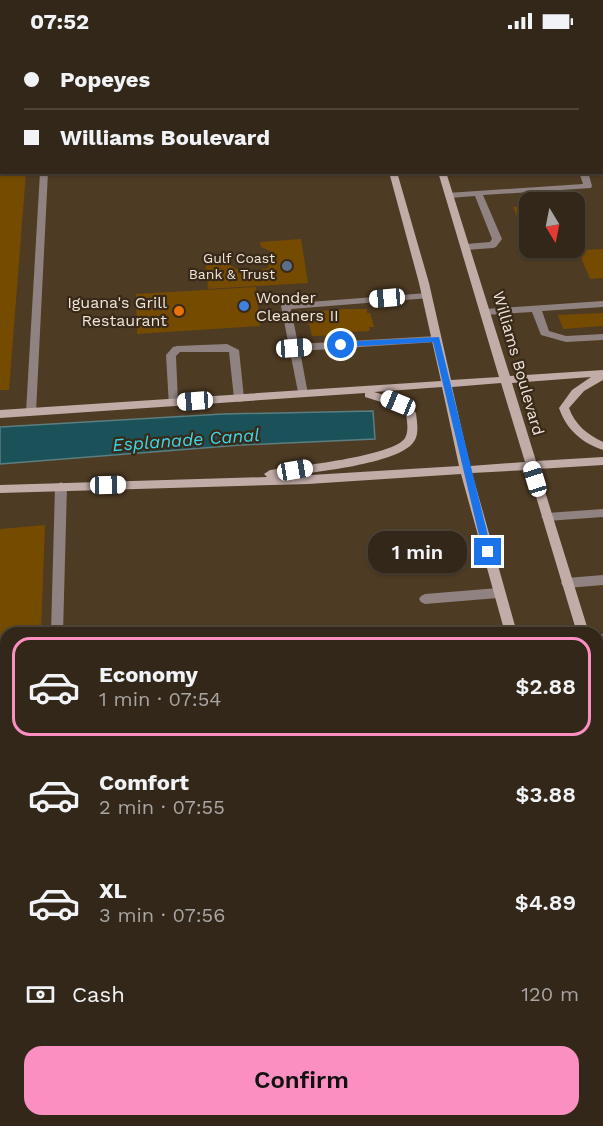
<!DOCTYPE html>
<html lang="en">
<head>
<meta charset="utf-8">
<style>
	:root { --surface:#322719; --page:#3d3326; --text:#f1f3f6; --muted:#a8a5a2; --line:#4d4438; --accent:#fc8fc1 }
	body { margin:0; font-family:"Work Sans",sans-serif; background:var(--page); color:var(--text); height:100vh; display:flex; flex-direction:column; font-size:22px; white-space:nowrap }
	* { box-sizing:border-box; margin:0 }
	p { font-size:20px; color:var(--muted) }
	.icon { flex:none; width:33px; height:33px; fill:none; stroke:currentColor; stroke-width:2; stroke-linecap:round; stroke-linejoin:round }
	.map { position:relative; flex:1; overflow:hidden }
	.details { position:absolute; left:0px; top:585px; width:603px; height:500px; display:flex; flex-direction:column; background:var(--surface); border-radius:18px 18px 0 0; box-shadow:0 2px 4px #0004,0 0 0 2px var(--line) }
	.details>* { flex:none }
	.top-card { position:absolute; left:0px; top:0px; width:603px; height:132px; box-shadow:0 2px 4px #0004,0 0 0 2px var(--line); display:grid; align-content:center; height:132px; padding:0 24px; background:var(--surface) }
	.needle { width:39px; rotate:170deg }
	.fabs { position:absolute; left:519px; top:150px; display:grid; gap:12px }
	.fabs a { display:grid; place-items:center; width:66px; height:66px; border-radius:12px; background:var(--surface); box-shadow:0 2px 4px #0004,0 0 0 2px var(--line); font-size:30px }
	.end { position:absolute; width:27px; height:27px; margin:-14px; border:8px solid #1a73e8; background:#fff; box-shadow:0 0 0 3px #fff }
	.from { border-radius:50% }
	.bubble { position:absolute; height:42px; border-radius:18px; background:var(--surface); box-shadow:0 2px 4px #0004,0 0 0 2px var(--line); font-size:20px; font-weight:600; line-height:42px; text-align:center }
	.car { position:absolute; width:18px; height:36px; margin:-18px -9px; border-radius:8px; box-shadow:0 0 4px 2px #0007; background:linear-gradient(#fff 24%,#345 0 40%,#fff 0 76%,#345 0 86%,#fff 0) }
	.top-card b { display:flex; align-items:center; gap:21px; height:57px; font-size:22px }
	.top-card b+b { border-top:2px solid var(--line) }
	.top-card i { width:15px; height:15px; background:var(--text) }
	ul { padding:10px 0 0; list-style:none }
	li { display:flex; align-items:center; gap:18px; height:99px; margin:0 12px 9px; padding:0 12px; border:3px solid transparent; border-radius:18px }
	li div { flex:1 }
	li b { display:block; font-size:22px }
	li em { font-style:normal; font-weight:600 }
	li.selected { border-color:var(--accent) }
	li>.icon { width:54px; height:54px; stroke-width:1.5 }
	.pay { display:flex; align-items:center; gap:15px; height:66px; padding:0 24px; font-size:22px }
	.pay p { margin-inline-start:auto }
	.action { display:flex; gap:12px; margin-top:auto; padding:12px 24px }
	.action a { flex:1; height:69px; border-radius:18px; background:var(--accent); color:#111; font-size:24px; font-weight:600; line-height:69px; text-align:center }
	.status { display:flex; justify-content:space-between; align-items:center; height:42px; padding:0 30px; background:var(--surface); direction:ltr }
	.status svg { height:16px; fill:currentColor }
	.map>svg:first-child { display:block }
	.built { fill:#4e3b24; fill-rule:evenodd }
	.water { fill:#1b525a; stroke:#5b7e80; stroke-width:1.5 }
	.building { fill:#754b00 }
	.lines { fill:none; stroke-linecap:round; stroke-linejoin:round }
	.lane { fill:#8f8280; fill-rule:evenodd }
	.street { fill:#8f8280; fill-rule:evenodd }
	.secondary { fill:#c1aca8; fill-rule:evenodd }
	.route { fill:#1a73e8 }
	.service-dot { fill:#5c6f8a; stroke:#382918; stroke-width:2 }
	.shop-dot { fill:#3f7fe0; stroke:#382918; stroke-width:2 }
	.food-dot { fill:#e8710a; stroke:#382918; stroke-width:2 }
	.labels { text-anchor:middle; stroke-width:4.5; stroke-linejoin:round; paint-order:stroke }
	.far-poi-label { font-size:14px; fill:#efe5da; stroke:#382918; text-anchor:end }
	.poi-label { font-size:16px; fill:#efe5da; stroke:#382918; text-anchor:start }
	.street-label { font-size:16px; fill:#efe5da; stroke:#382918 }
	.water-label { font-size:18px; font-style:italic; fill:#3dd7eb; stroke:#382918 }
</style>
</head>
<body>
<div class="status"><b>07:52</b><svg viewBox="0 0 49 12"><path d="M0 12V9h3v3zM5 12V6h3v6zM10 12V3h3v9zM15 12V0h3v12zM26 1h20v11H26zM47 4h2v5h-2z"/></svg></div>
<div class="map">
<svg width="603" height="1084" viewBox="0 0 603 1084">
	<rect width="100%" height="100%" fill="#423421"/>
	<path class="built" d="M0 0H603V1084H0ZM2 2H602V130H2ZM530 160H574V206H530ZM6 591H597V1078H6Z"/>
	<polygon class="water" points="373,369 375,397 241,403 0,422 0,385 223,372"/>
	<g class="building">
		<polygon points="0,130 26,130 9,348 0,348"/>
		<polygon points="530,164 530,193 525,193 513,165"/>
		<polygon points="574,166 584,189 574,189"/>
		<polygon points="301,197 308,241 208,247 205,215 228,214 229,222 236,227 256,229 268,226 273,215 270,209 261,205 260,200"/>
		<polygon points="603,207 603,236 590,237 578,208"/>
		<polygon points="256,245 260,284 137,292 136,252"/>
		<polygon points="345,267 367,267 367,271 370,271 374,285 369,285 370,289 349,290 350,293 312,294 306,270"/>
		<polygon points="603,271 603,284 563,287 558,273"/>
		<polygon points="45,483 41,591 6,591 6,879 0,880 0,487"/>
		<polygon points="6,972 6,1078 15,1078 9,1084 0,1084 0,973"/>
		<polygon points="486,1078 533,1078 535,1084 487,1084"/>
	</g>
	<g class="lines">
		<g class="lane">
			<rect x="231" y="0" width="8" height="2"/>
			<rect x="305" y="0" width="8" height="2"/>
			<rect x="602" y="50" width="1" height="4"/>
			<polygon points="40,130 48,130 36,370 31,374 26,370"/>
			<polygon points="579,130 588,130 592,144 591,146 483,153 502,197 496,205 493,206 466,208 461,205 466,202 490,200 492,197 475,154 450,156 446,153 447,151 583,142"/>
			<polygon points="427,251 430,252 430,256 291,267 298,302 436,294 441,297 436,300 300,309 308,352 307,355 299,355 281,264 283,262"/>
			<polygon points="603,259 603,265 542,269 549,289 566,294 603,292 603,298 566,300 541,293 532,270 485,273 480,270 485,267"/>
			<polygon points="227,302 239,308 244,356 243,359 239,360 234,356 229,310 180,310 176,314 178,361 177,364 169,364 166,313 173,305 177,304"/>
			<polygon points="61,440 67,444 63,591 51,591 55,444"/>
			<polygon points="603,467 603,475 547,479 541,475 547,471"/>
			<polygon points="603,533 603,543 567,546 563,544 561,541 563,538 567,536"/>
			<polygon points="498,546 502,548 504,551 502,554 498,556 425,562 421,560 419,557 421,554 425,552"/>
			<rect x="597" y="592" width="6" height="10"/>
			<rect x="0" y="927" width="6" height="14"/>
			<rect x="34" y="1078" width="16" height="6"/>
			<polygon points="296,1078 312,1078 313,1084 297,1084"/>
		</g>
		<g class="street">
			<rect x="602" y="5" width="1" height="4"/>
			<rect x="0" y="31" width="2" height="4"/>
		</g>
		<g class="secondary">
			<rect x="354" y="0" width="8" height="2"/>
			<polygon points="377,0 385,0 386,2 378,2"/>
			<rect x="395" y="0" width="8" height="2"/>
			<path d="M389 130H397L429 241 451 338 499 335 438 130H446L510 334 603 328V338L584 349 569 366C575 383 587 392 603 400V408C582 401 566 387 559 366L572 348 591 335 512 341 536 419 603 415V423L538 427 589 591H577L528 428 472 431 517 591H505L461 432 308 442 0 451V443L267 435 264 432 270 428C294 425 394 414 405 396 409 389 407 379 406 372L394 364 365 355V351L0 376V368L441 339 419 241ZM501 341 525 420 470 424 452 345ZM442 345 459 424 278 435C307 431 393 423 412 402 420 394 417 381 416 371L402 358 374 350Z"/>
			<polygon points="597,633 603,637 603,662 597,658"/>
			<polygon points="597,850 603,854 603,875 597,871"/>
			<polygon points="597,889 603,893 603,926 597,923"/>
		</g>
	</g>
	<polygon class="route" points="439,295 492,510 488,514 483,510 433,300 341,305 337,303 341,300"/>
	<circle class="service-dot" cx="287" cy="224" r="6"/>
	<circle class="shop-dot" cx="244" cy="264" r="6"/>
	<circle class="food-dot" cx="179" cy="269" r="6"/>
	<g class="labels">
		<g class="far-poi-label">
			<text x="275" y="221">Gulf Coast<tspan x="275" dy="16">Bank &amp; Trust</tspan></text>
		</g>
		<g class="poi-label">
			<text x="256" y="261">Wonder<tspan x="256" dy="18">Cleaners II</tspan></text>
			<text x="167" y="266" text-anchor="end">Iguana's Grill<tspan x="167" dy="18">Restaurant</tspan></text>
		</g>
		<g class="street-label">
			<text transform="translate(519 321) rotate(74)" y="6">Williams Boulevard</text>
		</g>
		<g class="water-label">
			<text transform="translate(186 398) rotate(-4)" y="6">Esplanade Canal</text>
		</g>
	</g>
</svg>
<div class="fabs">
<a><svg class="needle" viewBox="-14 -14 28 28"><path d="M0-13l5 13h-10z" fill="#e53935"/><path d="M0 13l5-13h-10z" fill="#a8a5a2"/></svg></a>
</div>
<i class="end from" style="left:341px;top:303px"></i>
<i class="end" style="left:488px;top:510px"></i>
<div class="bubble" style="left:368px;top:489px;width:99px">1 min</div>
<i class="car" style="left:387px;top:256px;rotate:265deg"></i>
<i class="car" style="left:294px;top:306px;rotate:86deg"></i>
<i class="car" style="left:195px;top:359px;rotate:266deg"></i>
<i class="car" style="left:398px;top:361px;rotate:292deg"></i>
<i class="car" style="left:295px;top:428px;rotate:81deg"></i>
<i class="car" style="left:535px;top:437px;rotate:343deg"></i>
<i class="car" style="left:108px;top:443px;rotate:89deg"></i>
<div class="top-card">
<b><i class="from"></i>Popeyes</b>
<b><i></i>Williams Boulevard</b>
</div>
<section class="details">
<ul>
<li class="selected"><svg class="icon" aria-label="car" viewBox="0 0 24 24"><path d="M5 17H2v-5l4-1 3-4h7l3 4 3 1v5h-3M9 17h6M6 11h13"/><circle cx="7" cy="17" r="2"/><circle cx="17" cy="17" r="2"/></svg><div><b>Economy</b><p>1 min · 07:54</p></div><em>$2.88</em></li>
<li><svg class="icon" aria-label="car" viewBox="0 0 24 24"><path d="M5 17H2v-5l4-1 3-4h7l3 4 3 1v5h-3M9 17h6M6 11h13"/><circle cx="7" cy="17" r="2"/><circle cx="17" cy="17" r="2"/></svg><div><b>Comfort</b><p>2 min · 07:55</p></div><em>$3.88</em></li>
<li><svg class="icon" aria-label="car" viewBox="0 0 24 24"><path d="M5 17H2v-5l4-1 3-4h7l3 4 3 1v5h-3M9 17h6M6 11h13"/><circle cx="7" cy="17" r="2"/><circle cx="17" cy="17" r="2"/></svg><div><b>XL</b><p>3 min · 07:56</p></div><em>$4.89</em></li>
</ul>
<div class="pay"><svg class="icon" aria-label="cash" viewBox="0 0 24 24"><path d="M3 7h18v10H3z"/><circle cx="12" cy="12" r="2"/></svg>Cash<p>120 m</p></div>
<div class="action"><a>Confirm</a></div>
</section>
</div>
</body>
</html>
